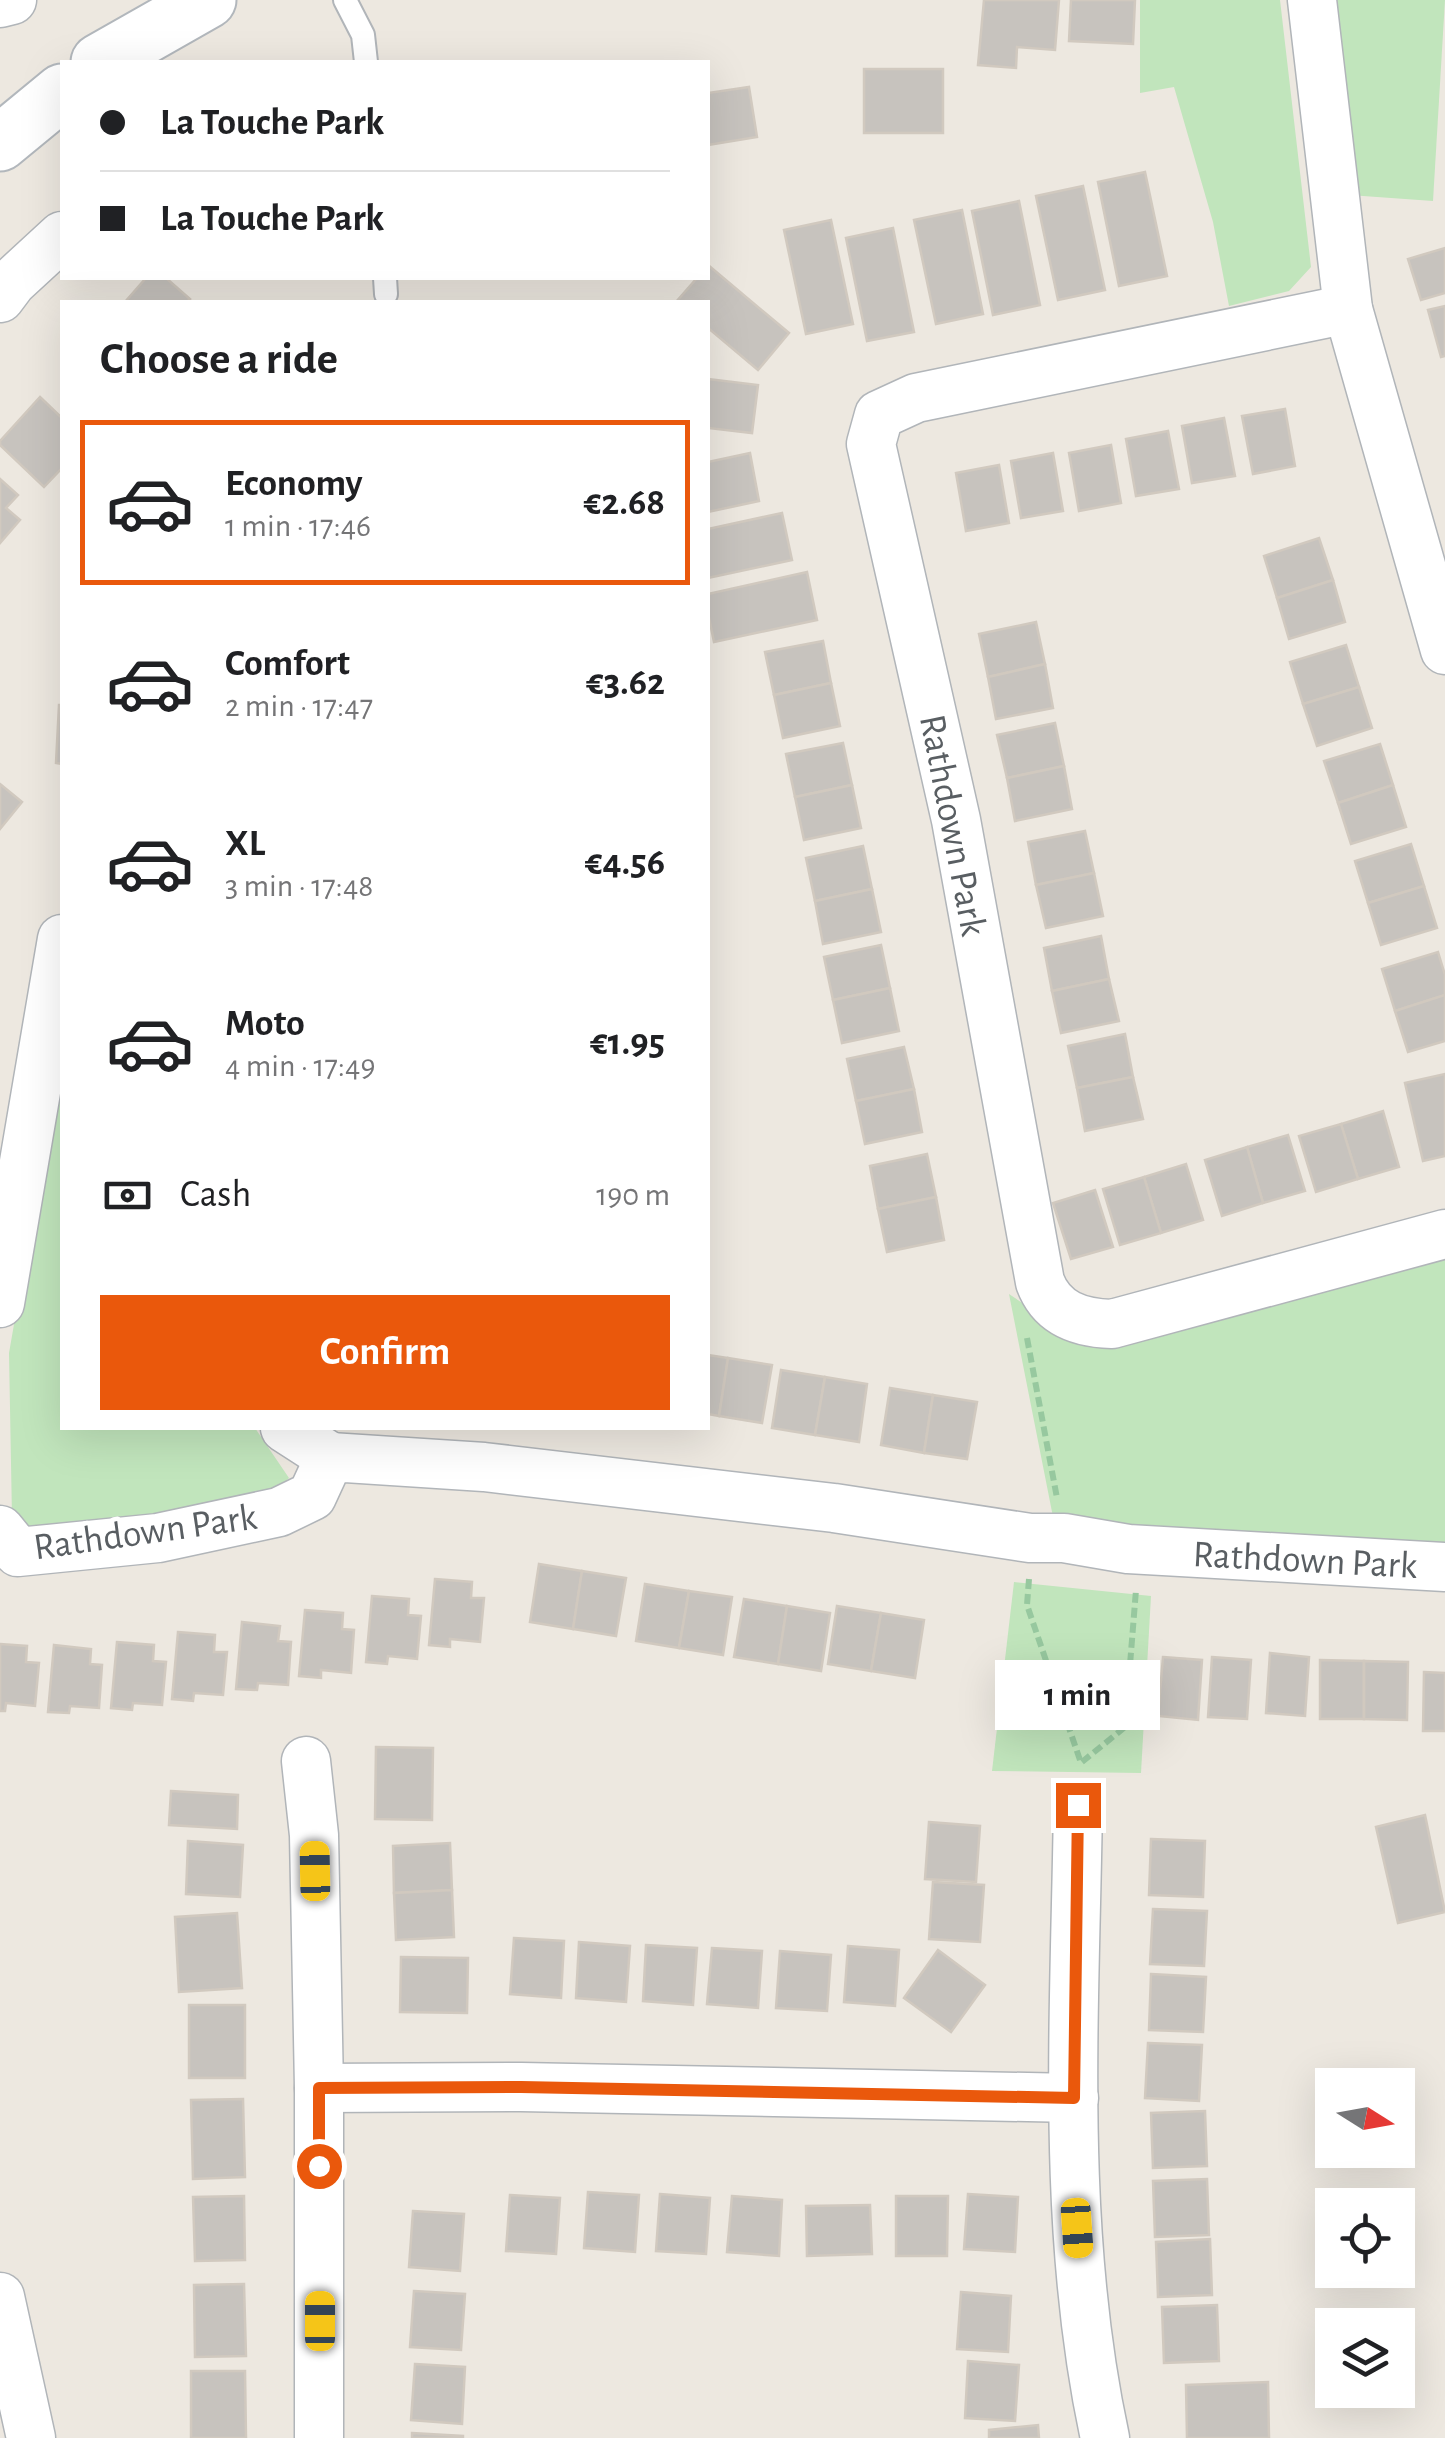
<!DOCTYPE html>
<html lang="en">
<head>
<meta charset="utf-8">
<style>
	:root { --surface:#fff; --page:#f2f2f2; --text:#202124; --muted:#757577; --line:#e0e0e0; --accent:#ea580c }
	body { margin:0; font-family:"Alegreya Sans",sans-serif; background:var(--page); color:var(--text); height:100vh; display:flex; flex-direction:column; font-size:38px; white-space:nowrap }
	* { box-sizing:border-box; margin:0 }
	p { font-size:32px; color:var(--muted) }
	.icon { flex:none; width:55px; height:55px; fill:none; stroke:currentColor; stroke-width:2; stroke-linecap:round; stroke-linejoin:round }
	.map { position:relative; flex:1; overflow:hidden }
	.panel { position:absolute; left:60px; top:300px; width:650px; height:1130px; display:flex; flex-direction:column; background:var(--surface); border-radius:0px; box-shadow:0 10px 40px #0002 }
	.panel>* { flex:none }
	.banner { position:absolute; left:60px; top:60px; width:650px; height:220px; border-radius:0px; box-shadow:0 10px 40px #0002; display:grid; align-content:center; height:220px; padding:0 40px; background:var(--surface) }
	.needle { width:65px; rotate:101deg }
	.fabs { position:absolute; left:1315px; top:2068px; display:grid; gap:20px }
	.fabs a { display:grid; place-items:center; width:100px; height:100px; border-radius:0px; background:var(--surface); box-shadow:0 10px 40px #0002; font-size:50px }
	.end { position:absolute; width:45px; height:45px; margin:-22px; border:12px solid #ea580c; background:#fff; box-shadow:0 0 0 5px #fff }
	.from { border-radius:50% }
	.bubble { position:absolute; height:70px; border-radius:0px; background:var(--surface); box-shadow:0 10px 40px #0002; font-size:32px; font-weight:700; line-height:70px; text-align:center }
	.car { position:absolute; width:30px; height:60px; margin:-30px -15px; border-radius:12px; box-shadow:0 0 8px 2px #0007; background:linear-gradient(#f5c518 24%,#345 0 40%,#f5c518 0 76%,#345 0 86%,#f5c518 0) }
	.banner b { display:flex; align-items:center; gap:35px; height:95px; font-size:38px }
	.banner b+b { border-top:2px solid var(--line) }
	.banner i { width:25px; height:25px; background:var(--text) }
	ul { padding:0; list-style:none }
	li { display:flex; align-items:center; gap:30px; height:165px; margin:0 20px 15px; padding:0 20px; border:5px solid transparent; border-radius:0px }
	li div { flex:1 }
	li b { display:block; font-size:38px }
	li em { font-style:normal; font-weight:700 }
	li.active { border-color:var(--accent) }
	li>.icon { width:90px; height:90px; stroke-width:1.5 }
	h2 { padding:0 40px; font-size:45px; line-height:120px }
	.pay { display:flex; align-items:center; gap:25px; height:110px; padding:0 40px; font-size:38px }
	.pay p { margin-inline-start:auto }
	.primary-button { display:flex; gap:20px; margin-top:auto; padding:20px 40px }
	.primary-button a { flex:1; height:115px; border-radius:0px; background:var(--accent); color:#fff; font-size:40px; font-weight:700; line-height:115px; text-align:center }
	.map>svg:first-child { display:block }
	.green { fill:#c1e5bc }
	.building { fill:#c7c3be; stroke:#d1c9bf; stroke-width:2.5 }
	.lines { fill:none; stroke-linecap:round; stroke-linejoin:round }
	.lane-casing { stroke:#b1b5b9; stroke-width:26 }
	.street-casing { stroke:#b1b5b9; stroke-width:51 }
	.secondary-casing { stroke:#b2b7bc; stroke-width:59 }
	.path { stroke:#97c89f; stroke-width:6; stroke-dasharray:10 5; stroke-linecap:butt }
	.lane { stroke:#fff; stroke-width:22 }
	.street { stroke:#fff; stroke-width:48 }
	.secondary { stroke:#fff; stroke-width:55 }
	.route { stroke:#ea580c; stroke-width:12 }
	.labels { text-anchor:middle; stroke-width:9; stroke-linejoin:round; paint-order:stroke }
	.street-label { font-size:38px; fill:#595e62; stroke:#fff }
</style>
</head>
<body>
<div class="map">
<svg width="1445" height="2438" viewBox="0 0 1445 2438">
	<rect width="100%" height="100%" fill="#ede8e0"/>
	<g class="green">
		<polygon points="1140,0 1280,0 1311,267 1289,291 1229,306 1213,222 1174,87 1140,93"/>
		<polygon points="1332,0 1445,0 1433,201 1349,195"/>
		<polygon points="62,1049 62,1428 255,1428 289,1478 273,1494 39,1537 12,1518 9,1353"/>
		<polygon points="1445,1247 1445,1546 1054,1522 1009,1294 1043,1317"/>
		<polygon points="1014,1582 1151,1596 1141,1773 992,1771"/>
	</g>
	<g class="building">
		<polygon points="984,0 1059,0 1055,50 1017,47 1016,68 978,65"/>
		<polygon points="1071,0 1135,0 1133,44 1069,41"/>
		<rect x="864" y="69" width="79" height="64"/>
		<polygon points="749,87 757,137 708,145 708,93"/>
		<polygon points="1145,172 1167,276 1119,286 1098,182"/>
		<polygon points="1083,186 1105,290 1058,300 1036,196"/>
		<polygon points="1019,201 1040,305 993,315 972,211"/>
		<polygon points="962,210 983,314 936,324 914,220"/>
		<polygon points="831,220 853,324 806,334 784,230"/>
		<polygon points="893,228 914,332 867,341 846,238"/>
		<polygon points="1445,248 1445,293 1421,300 1408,259"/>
		<polygon points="708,265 789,333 758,370 708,328 708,302 676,302 697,278 708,278"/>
		<polygon points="146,278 166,278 190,299 187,302 125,302"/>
		<polygon points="1445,306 1445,356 1441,357 1428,310"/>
		<polygon points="708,379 758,385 752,433 708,428"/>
		<polygon points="40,397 62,418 62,468 44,487 0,445 0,441"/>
		<polygon points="1285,409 1295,466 1253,474 1242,416"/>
		<polygon points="1224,418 1235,476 1192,483 1182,426"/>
		<polygon points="1168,431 1179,489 1136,496 1126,439"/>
		<polygon points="1111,445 1121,503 1079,511 1069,453"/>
		<polygon points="750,453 759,501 708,512 708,462"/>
		<polygon points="1053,453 1063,511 1021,518 1011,461"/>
		<polygon points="999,465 1009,523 966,531 956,473"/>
		<polygon points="0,479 18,495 6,508 20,520 0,543"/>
		<polygon points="782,513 792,560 708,578 708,529"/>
		<polygon points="1319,538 1333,580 1277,598 1264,556"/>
		<polygon points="807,572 817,620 714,642 708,613 708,594"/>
		<polygon points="1333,580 1345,622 1289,639 1277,598"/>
		<polygon points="1036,622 1045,664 988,677 979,634"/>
		<polygon points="823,641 831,683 774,695 765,652"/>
		<polygon points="1346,645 1359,687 1303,704 1290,662"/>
		<polygon points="1045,664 1053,708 996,719 988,677"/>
		<polygon points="831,683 840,726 783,738 774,695"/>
		<polygon points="1359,687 1372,728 1317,746 1303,704"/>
		<polygon points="59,705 62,705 62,764 56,763"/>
		<polygon points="1055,723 1064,766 1007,778 997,735"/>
		<polygon points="843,743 852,785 795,797 786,754"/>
		<polygon points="1380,744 1393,785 1338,803 1324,761"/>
		<polygon points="1064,766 1072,809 1015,821 1007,778"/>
		<polygon points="0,784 22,802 0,829"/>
		<polygon points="852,785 861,828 804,840 795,797"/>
		<polygon points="1393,785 1406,827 1351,844 1338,803"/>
		<polygon points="1085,831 1094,873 1036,885 1028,842"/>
		<polygon points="1411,844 1424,886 1368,903 1355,861"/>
		<polygon points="863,846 872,889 815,901 806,858"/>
		<polygon points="1094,873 1103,916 1046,928 1036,885"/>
		<polygon points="1424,886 1437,928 1381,945 1368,903"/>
		<polygon points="872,889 881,932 823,944 815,901"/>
		<polygon points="1101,936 1109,979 1052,991 1044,948"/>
		<polygon points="881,945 890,988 833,1000 824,957"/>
		<polygon points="1438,952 1445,975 1445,995 1395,1011 1382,969"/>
		<polygon points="1109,979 1119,1021 1061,1033 1052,991"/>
		<polygon points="890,988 899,1031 842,1043 833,1000"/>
		<polygon points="1445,995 1445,1041 1408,1052 1395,1011"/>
		<polygon points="1125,1034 1133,1077 1077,1088 1068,1046"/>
		<polygon points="904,1047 914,1089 856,1101 847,1059"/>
		<polygon points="1445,1074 1445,1156 1423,1161 1405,1083"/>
		<polygon points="1133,1077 1143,1119 1085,1131 1077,1088"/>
		<polygon points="914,1089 922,1132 865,1144 856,1101"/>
		<polygon points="1383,1111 1399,1167 1358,1179 1341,1124"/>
		<polygon points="1341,1124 1358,1179 1316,1192 1299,1136"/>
		<polygon points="1288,1135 1305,1191 1263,1203 1247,1147"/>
		<polygon points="1247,1147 1263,1203 1222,1216 1205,1160"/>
		<polygon points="927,1154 936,1197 878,1209 870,1166"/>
		<polygon points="1186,1164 1203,1220 1161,1233 1144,1177"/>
		<polygon points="1144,1177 1161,1233 1120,1245 1103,1189"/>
		<polygon points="1095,1190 1113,1247 1071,1259 1053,1203"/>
		<polygon points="936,1197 944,1240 887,1252 878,1209"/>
		<polygon points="708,1355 728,1358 719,1416 708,1414"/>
		<polygon points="728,1358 772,1365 762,1423 719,1416"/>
		<polygon points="781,1370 825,1377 815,1435 772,1428"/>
		<polygon points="825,1377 867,1384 859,1442 815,1435"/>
		<polygon points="890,1388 933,1395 924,1453 881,1445"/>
		<polygon points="933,1395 977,1402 967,1459 924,1453"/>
		<polygon points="539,1564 582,1571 573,1629 530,1622"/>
		<polygon points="582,1571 626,1578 616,1636 573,1629"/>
		<polygon points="435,1579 472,1582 471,1598 484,1598 480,1642 450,1639 450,1647 429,1645"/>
		<polygon points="645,1584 689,1591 679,1648 636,1641"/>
		<polygon points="689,1591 732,1597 723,1655 679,1648"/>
		<polygon points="372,1596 409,1599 408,1615 421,1616 417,1659 388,1656 387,1664 366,1662"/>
		<polygon points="744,1599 787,1606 778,1664 734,1657"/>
		<polygon points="787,1606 830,1613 821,1671 778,1664"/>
		<polygon points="837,1606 881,1613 871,1671 828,1664"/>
		<polygon points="305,1610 343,1613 342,1629 354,1630 351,1673 321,1670 321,1678 299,1676"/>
		<polygon points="881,1613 924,1620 915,1678 871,1671"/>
		<polygon points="242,1622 280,1626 278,1641 291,1642 288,1685 258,1683 257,1690 236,1689"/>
		<polygon points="178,1632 215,1635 214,1652 227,1652 223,1695 194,1693 193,1701 172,1699"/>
		<polygon points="117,1642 154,1645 153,1661 166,1662 162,1705 133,1703 132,1710 111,1708"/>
		<polygon points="0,1644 27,1646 26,1662 39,1663 35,1706 6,1703 5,1711 0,1711"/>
		<polygon points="54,1645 91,1649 90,1664 102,1665 99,1708 70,1706 69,1713 48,1712"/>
		<polygon points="1270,1653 1309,1657 1305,1716 1266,1713"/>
		<polygon points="1163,1657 1202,1660 1198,1720 1158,1716"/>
		<polygon points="1212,1657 1251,1660 1247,1719 1208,1717"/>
		<polygon points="1320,1660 1364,1661 1364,1719 1320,1719"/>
		<polygon points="1364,1661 1408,1662 1407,1720 1364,1719"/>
		<polygon points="1424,1672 1445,1673 1445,1731 1423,1731"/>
		<polygon points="376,1747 433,1748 432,1820 375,1819"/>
		<polygon points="171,1791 238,1795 237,1829 169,1825"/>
		<polygon points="1425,1815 1445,1912 1398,1923 1376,1827"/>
		<polygon points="929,1822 980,1826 976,1882 925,1879"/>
		<polygon points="1151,1839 1205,1841 1203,1897 1149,1895"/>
		<polygon points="188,1841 243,1845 240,1897 186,1894"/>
		<polygon points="450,1843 452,1890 394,1893 393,1846"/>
		<polygon points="933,1882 984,1885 980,1942 929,1939"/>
		<polygon points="452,1890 454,1937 396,1940 394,1893"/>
		<polygon points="1153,1909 1207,1911 1204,1966 1150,1964"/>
		<polygon points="237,1913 242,1988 179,1992 175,1917"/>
		<polygon points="514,1938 564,1941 561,1998 510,1994"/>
		<polygon points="579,1942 630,1946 626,2002 576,1998"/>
		<polygon points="646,1945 697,1948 693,2005 643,2001"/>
		<polygon points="848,1946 899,1950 895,2006 844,2002"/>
		<polygon points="712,1948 762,1951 758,2008 707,2004"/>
		<polygon points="938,1950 985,1985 951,2032 904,1998"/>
		<polygon points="780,1951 831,1955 827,2011 776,2008"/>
		<polygon points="401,1957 468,1958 467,2013 400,2012"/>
		<polygon points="1151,1974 1206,1977 1203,2032 1149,2030"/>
		<rect x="189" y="2005" width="56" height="73"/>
		<polygon points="1148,2043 1202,2045 1199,2101 1145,2098"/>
		<polygon points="243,2099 245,2177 193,2179 191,2100"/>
		<polygon points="1205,2111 1207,2166 1153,2168 1151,2113"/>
		<polygon points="1207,2179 1209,2235 1155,2237 1153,2181"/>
		<polygon points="588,2192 639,2195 635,2252 584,2248"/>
		<polygon points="660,2194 710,2198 706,2254 656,2251"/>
		<polygon points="968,2194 1018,2197 1015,2252 964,2249"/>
		<polygon points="510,2195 560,2198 556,2254 506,2251"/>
		<polygon points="244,2196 245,2260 195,2261 193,2197"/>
		<polygon points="732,2196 782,2200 779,2256 727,2252"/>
		<polygon points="896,2196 948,2196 947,2256 896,2256"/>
		<polygon points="870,2205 872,2254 807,2256 806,2206"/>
		<polygon points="413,2211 464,2214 460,2271 409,2267"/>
		<polygon points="1210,2239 1212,2295 1158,2297 1156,2242"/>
		<polygon points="244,2284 246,2356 195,2357 194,2285"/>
		<polygon points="414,2291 465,2294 461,2350 410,2347"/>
		<polygon points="961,2292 1011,2296 1008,2352 957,2349"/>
		<polygon points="1217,2305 1219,2361 1164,2363 1162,2307"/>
		<polygon points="968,2361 1019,2365 1015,2421 965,2418"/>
		<polygon points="415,2364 465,2367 462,2424 411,2420"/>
		<polygon points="191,2371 245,2371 246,2438 191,2438"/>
		<polygon points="1268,2382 1269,2438 1187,2438 1186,2385"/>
		<polygon points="1038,2425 1039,2438 989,2438 989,2430"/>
		<polygon points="412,2433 463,2436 463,2438 412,2438"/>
	</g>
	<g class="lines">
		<defs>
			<g id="lane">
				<polyline points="345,0 363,35 366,62"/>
				<polyline points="385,278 386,294"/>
			</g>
			<g id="street">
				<polyline points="1312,0 1348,309 1445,650"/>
				<polyline points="0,3 12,0"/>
				<polyline points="0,298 12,282 62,236"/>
				<path d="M1348 309 916 398 879 415 871 444 956 820 1040 1282C1052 1314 1080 1323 1112 1324L1445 1234"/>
				<polyline points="0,1303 62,939"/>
				<polyline points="285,1428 330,1457"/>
				<polyline points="0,1530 18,1552 158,1538 279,1512 312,1496 330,1457 484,1467 834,1508 1030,1538 1064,1538 1128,1549 1445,1567"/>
				<polyline points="306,1761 314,1835 319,2088 319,2438"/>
				<path d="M1078 1805C1075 2015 1060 2231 1105 2438"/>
				<polyline points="319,2088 521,2087 1074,2098"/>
				<polyline points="0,2297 31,2438"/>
			</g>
			<g id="secondary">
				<polyline points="99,62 208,0"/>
				<polyline points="0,143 62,92"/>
			</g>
		</defs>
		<use href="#lane" class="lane-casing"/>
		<use href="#street" class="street-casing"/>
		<use href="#secondary" class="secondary-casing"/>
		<g class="path">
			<polyline points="1027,1338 1057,1498"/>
			<polyline points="1029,1579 1027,1605 1081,1763"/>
			<polyline points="1082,1762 1125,1727 1136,1590"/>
		</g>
		<use href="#lane" class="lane"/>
		<use href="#street" class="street"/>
		<use href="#secondary" class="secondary"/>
	</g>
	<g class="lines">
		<polyline class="route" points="319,2166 319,2088 521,2087 1074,2098 1078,1805"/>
	</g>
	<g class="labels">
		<g class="street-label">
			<text transform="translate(954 825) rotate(79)" y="13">Rathdown Park</text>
			<text transform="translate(145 1531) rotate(-8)" y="13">Rathdown Park</text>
			<text transform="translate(1305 1559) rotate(3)" y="13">Rathdown Park</text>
		</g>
	</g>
</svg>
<div class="fabs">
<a><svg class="needle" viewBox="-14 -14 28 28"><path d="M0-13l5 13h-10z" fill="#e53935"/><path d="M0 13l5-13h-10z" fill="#757577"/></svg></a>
<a><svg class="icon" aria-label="locate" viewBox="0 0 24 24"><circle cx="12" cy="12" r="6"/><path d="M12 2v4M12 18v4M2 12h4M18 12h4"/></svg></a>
<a><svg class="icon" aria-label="layers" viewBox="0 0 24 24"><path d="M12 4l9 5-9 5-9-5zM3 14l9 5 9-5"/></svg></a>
</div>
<i class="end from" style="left:319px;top:2166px"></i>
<i class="end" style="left:1078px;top:1805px"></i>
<div class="bubble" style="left:995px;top:1660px;width:165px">1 min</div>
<i class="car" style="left:315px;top:1871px;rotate:359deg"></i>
<i class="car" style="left:1077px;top:2228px;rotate:176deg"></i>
<i class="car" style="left:320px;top:2321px;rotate:0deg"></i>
<div class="banner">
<b><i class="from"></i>La Touche Park</b>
<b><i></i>La Touche Park</b>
</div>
<section class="panel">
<h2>Choose a ride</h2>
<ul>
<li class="active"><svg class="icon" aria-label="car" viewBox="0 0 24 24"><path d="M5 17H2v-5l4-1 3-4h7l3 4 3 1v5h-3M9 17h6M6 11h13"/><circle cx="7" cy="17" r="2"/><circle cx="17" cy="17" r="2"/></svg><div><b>Economy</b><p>1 min · 17:46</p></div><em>€2.68</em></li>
<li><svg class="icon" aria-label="car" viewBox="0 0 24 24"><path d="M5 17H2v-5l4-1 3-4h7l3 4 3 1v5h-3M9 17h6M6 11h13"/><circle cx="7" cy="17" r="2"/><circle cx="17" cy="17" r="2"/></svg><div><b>Comfort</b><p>2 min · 17:47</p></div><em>€3.62</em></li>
<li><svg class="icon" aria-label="car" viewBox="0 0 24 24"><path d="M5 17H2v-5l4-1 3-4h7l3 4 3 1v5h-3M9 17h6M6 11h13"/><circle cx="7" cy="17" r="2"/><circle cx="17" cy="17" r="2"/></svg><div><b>XL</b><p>3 min · 17:48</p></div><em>€4.56</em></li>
<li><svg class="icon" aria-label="car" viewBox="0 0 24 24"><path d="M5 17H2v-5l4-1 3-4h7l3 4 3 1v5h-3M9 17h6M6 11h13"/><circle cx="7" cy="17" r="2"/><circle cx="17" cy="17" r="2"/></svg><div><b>Moto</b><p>4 min · 17:49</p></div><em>€1.95</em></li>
</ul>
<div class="pay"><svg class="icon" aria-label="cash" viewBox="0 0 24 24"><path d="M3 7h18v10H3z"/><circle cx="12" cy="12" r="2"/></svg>Cash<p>190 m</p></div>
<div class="primary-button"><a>Confirm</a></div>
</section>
</div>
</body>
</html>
